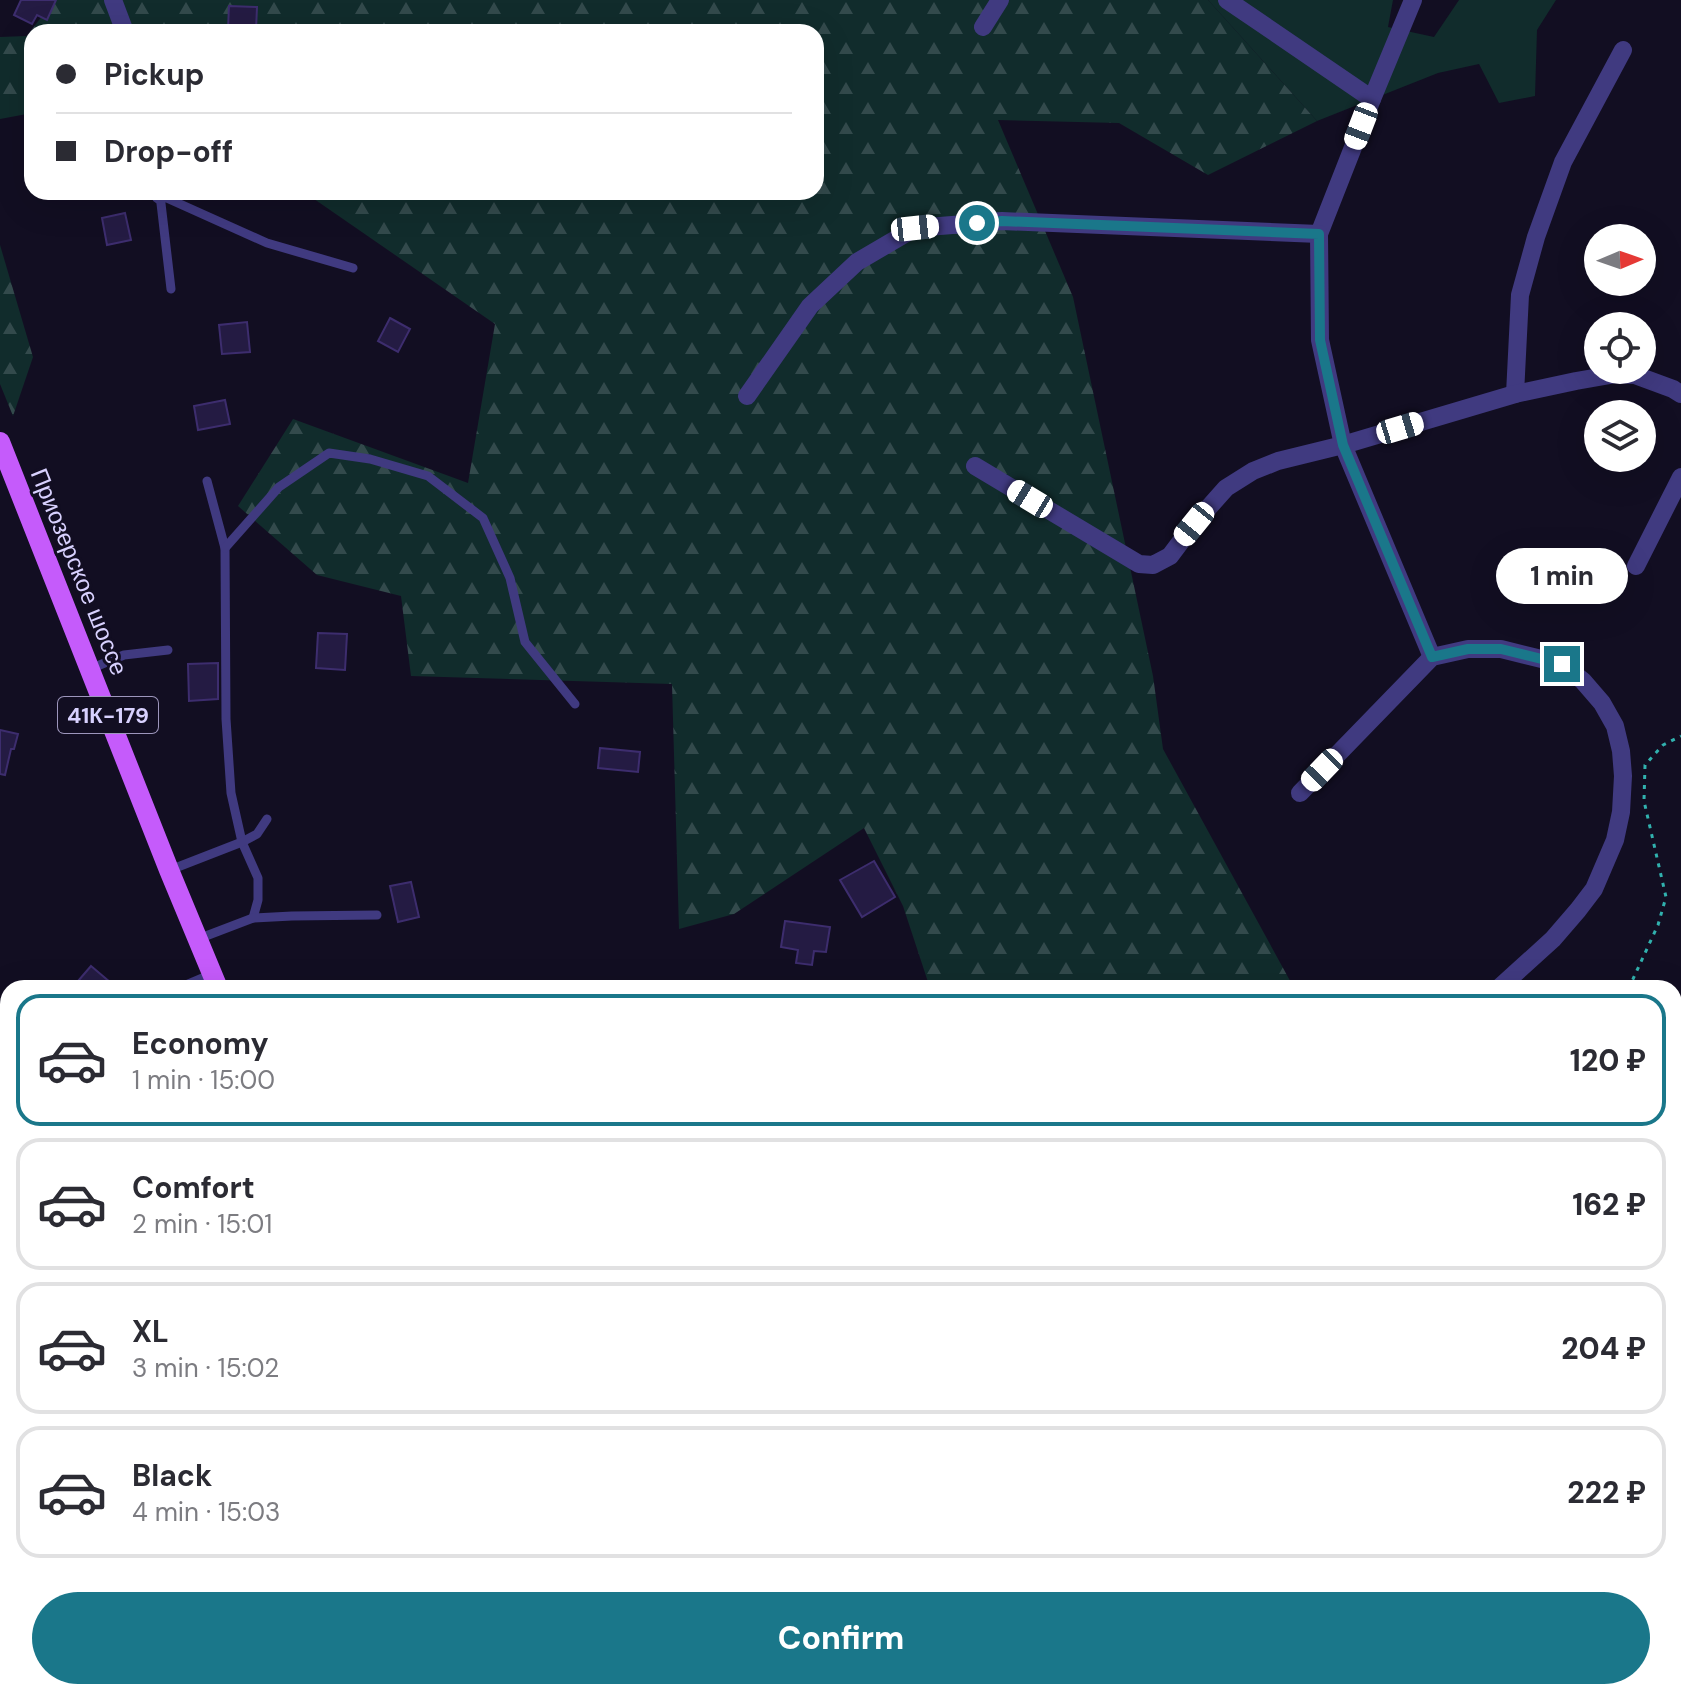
<!DOCTYPE html>
<html lang="en">
<head>
<meta charset="utf-8">
<style>
	:root { --surface:#fff; --page:#f7f7f7; --text:#2b2b33; --muted:#7c7c81; --line:#e1e1e2; --accent:#1a778a }
	body { margin:0; font-family:"DM Sans",sans-serif; background:var(--page); color:var(--text); height:100vh; display:flex; flex-direction:column; font-size:30px; white-space:nowrap }
	* { box-sizing:border-box; margin:0 }
	p { font-size:26px; color:var(--muted) }
	.icon { flex:none; width:44px; height:44px; fill:none; stroke:currentColor; stroke-width:2; stroke-linecap:round; stroke-linejoin:round }
	.map { position:relative; flex:1; overflow:hidden }
	.side { position:absolute; left:0px; top:980px; width:1682px; height:720px; display:flex; flex-direction:column; background:var(--surface); border-radius:24px 24px 0 0; box-shadow:0 8px 32px #0002 }
	.side>* { flex:none }
	.guide { position:absolute; left:24px; top:24px; width:800px; height:176px; border-radius:24px; box-shadow:0 8px 32px #0002; display:grid; align-content:center; height:176px; padding:0 32px; background:var(--surface) }
	.needle { width:52px; rotate:88deg }
	.fabs { position:absolute; left:1584px; top:224px; display:grid; gap:16px }
	.fabs a { display:grid; place-items:center; width:72px; height:72px; border-radius:50%; background:var(--surface); box-shadow:0 8px 32px #0002; font-size:40px }
	.end { position:absolute; width:36px; height:36px; margin:-18px; border:10px solid #1a778a; background:#fff; box-shadow:0 0 0 4px #fff }
	.from { border-radius:50% }
	.bubble { position:absolute; height:56px; border-radius:28px; background:var(--surface); box-shadow:0 8px 32px #0002; font-size:26px; font-weight:800; line-height:56px; text-align:center }
	.car { position:absolute; width:24px; height:48px; margin:-24px -12px; border-radius:10px; box-shadow:0 0 6px 2px #0007; background:linear-gradient(#fff 24%,#345 0 40%,#fff 0 76%,#345 0 86%,#fff 0) }
	.guide b { display:flex; align-items:center; gap:28px; height:76px; font-size:30px }
	.guide b+b { border-top:2px solid var(--line) }
	.guide i { width:20px; height:20px; background:var(--text) }
	ul { padding:14px 0 0; list-style:none }
	li { display:flex; align-items:center; gap:24px; height:132px; margin:0 16px 12px; padding:0 16px; border:4px solid var(--line); border-radius:24px }
	li div { flex:1 }
	li b { display:block; font-size:30px }
	li em { font-style:normal; font-weight:800 }
	li.current { border-color:var(--accent) }
	li>.icon { width:72px; height:72px; stroke-width:1.5 }
	.action { display:flex; gap:16px; margin-top:auto; padding:16px 32px }
	.action a { flex:1; height:92px; border-radius:48px; background:var(--accent); color:#fff; font-size:32px; font-weight:800; line-height:92px; text-align:center }
	.map>svg:first-child { display:block }
	.grass { fill:#112c2c }
	.forest { fill:url(#forest-firs) }
	.building { fill:#241b43; stroke:#3d2d6e; stroke-width:2 }
	.lines { fill:none; stroke-linecap:round; stroke-linejoin:round }
	.path { stroke:#31b1ae; stroke-width:3; stroke-dasharray:4 6; stroke-linecap:butt }
	.service { stroke:#403a80; stroke-width:9 }
	.minor { stroke:#403a80; stroke-width:18 }
	.primary { stroke:#c55bfb; stroke-width:20 }
	.route { stroke:#1a778a; stroke-width:10 }
	.labels { text-anchor:middle; stroke-width:6; stroke-linejoin:round; paint-order:stroke }
	.shield { fill:#120e22; stroke:#9d96bc; stroke-width:2 }
	.shield-label { font-size:22px; font-weight:bold; fill:#d8d1fe }
	.street-label { font-size:24px; fill:#d8d1fe; stroke:#120e22 }
</style>
</head>
<body>
<div class="map">
<svg width="1681" height="1700" viewBox="0 0 1681 1700">
	<defs>
		<pattern id="forest-firs" width="22" height="20" patternUnits="userSpaceOnUse" patternTransform="scale(2)"><rect width="22" height="20" fill="#112c2c"/><path d="M5 1l3.5 6h-7zM16 11l3.5 6h-7z" fill="#334a4c"/></pattern>
	</defs>
	<rect width="100%" height="100%" fill="#120e22"/>
	<polygon class="grass" points="1208,0 1393,0 1388,27 1434,37 1459,0 1556,0 1537,30 1535,96 1499,103 1479,64 1438,73 1317,121"/>
	<g class="forest">
		<polygon points="54,0 1208,0 1317,121 1208,175 1119,123 998,120 1073,297 1153,676 1163,749 1294,988 930,988 903,906 864,828 734,914 679,929 672,684 411,676 401,596 317,575 238,506 293,419 468,483 495,324 304,192 816,192 816,32 32,32 32,113 0,119 0,37 27,36"/>
		<polygon points="0,245 33,357 13,416 0,384"/>
	</g>
	<g class="building">
		<polygon points="21,0 56,0 47,20 37,15 32,24 14,15"/>
		<polygon points="229,6 257,7 256,30 228,29"/>
		<polygon points="125,213 131,240 107,245 102,218"/>
		<polygon points="390,318 410,329 398,352 378,341"/>
		<polygon points="247,322 250,352 222,354 219,325"/>
		<polygon points="225,400 230,424 198,430 194,406"/>
		<polygon points="318,633 347,634 345,670 316,668"/>
		<polygon points="218,663 218,699 189,701 188,664"/>
		<polygon points="0,730 18,734 14,749 11,749 5,775 0,774"/>
		<polygon points="600,748 640,752 638,772 598,768"/>
		<polygon points="874,861 895,897 862,917 840,880"/>
		<polygon points="411,882 419,917 398,922 390,886"/>
		<polygon points="785,921 830,927 826,952 814,951 812,965 796,963 798,950 781,947"/>
		<polygon points="91,966 117,988 72,988"/>
	</g>
	<g class="lines">
		<polyline class="path" points="1627,988 1633,979 1658,925 1666,897 1644,801 1645,765 1663,745 1681,736"/>
		<g class="service">
			<polyline points="171,289 160,195 267,243 353,268"/>
			<polyline points="207,481 225,548 226,719 231,793 242,842 258,878 258,900 253,918"/>
			<polyline points="225,548 279,487 329,453 370,459 428,476 483,518 510,578 525,642 575,704"/>
			<polyline points="90,669 124,655 168,650"/>
			<polyline points="170,870 242,842 257,834 267,819"/>
			<polyline points="198,939 253,918 292,916 377,915"/>
			<polyline points="179,988 212,974"/>
			<polyline points="478,1700 481,1692"/>
			<polyline points="1535,1700 1541,1692"/>
		</g>
		<g class="minor">
			<polyline points="113,0 125,32"/>
			<polyline points="1227,0 1372,99"/>
			<polyline points="1413,0 1372,99 1319,234 1320,340 1343,445 1432,657"/>
			<polyline points="983,27 1000,0"/>
			<polyline points="159,192 160,195"/>
			<polyline points="1515,394 1520,295 1536,237 1563,162 1623,50"/>
			<polyline points="747,396 810,306 857,262 915,228 1002,221 1319,234"/>
			<polyline points="975,466 1139,564 1153,565 1170,556 1194,524 1226,488 1253,471 1278,461 1343,445 1515,394 1576,381 1616,374 1635,375 1673,389 1681,394"/>
			<polyline points="1636,566 1681,477"/>
			<polyline points="1300,793 1432,657 1468,649 1501,649 1562,664 1583,681 1602,703 1615,726 1621,751 1623,776 1621,812 1615,840 1594,889 1578,910 1553,939 1499,988"/>
			<polyline points="1674,1035 1681,1036"/>
			<polyline points="1674,1664 1681,1658"/>
			<polyline points="0,1669 8,1663"/>
			<polyline points="1636,1700 1645,1692"/>
		</g>
		<g class="primary">
			<polyline points="0,442 169,870 218,988"/>
			<polyline points="1317,1692 1328,1700"/>
		</g>
	</g>
	<g class="lines">
		<polyline class="route" points="977,223 1002,221 1319,234 1320,340 1343,445 1432,657 1468,649 1501,649 1562,664"/>
	</g>
	<g class="labels">
		<rect class="shield" x="58" y="697" width="100" height="36" rx="6"/>
		<g class="shield-label">
			<text x="108" y="723">41К-179</text>
		</g>
		<g class="street-label">
			<text transform="translate(79 572) rotate(68)" y="8">Приозерское шоссе</text>
		</g>
	</g>
</svg>
<div class="fabs">
<a><svg class="needle" viewBox="-14 -14 28 28"><path d="M0-13l5 13h-10z" fill="#e53935"/><path d="M0 13l5-13h-10z" fill="#7c7c81"/></svg></a>
<a><svg class="icon" aria-label="locate" viewBox="0 0 24 24"><circle cx="12" cy="12" r="6"/><path d="M12 2v4M12 18v4M2 12h4M18 12h4"/></svg></a>
<a><svg class="icon" aria-label="layers" viewBox="0 0 24 24"><path d="M12 4l9 5-9 5-9-5zM3 14l9 5 9-5"/></svg></a>
</div>
<i class="end from" style="left:977px;top:223px"></i>
<i class="end" style="left:1562px;top:664px"></i>
<div class="bubble" style="left:1496px;top:548px;width:132px">1 min</div>
<i class="car" style="left:1361px;top:126px;rotate:201deg"></i>
<i class="car" style="left:915px;top:228px;rotate:84deg"></i>
<i class="car" style="left:1400px;top:428px;rotate:73deg"></i>
<i class="car" style="left:1030px;top:499px;rotate:301deg"></i>
<i class="car" style="left:1194px;top:524px;rotate:219deg"></i>
<i class="car" style="left:1322px;top:770px;rotate:224deg"></i>
<div class="guide">
<b><i class="from"></i>Pickup</b>
<b><i></i>Drop-off</b>
</div>
<section class="side">
<ul>
<li class="current"><svg class="icon" aria-label="car" viewBox="0 0 24 24"><path d="M5 17H2v-5l4-1 3-4h7l3 4 3 1v5h-3M9 17h6M6 11h13"/><circle cx="7" cy="17" r="2"/><circle cx="17" cy="17" r="2"/></svg><div><b>Economy</b><p>1 min · 15:00</p></div><em>120 ₽</em></li>
<li><svg class="icon" aria-label="car" viewBox="0 0 24 24"><path d="M5 17H2v-5l4-1 3-4h7l3 4 3 1v5h-3M9 17h6M6 11h13"/><circle cx="7" cy="17" r="2"/><circle cx="17" cy="17" r="2"/></svg><div><b>Comfort</b><p>2 min · 15:01</p></div><em>162 ₽</em></li>
<li><svg class="icon" aria-label="car" viewBox="0 0 24 24"><path d="M5 17H2v-5l4-1 3-4h7l3 4 3 1v5h-3M9 17h6M6 11h13"/><circle cx="7" cy="17" r="2"/><circle cx="17" cy="17" r="2"/></svg><div><b>XL</b><p>3 min · 15:02</p></div><em>204 ₽</em></li>
<li><svg class="icon" aria-label="car" viewBox="0 0 24 24"><path d="M5 17H2v-5l4-1 3-4h7l3 4 3 1v5h-3M9 17h6M6 11h13"/><circle cx="7" cy="17" r="2"/><circle cx="17" cy="17" r="2"/></svg><div><b>Black</b><p>4 min · 15:03</p></div><em>222 ₽</em></li>
</ul>
<div class="action"><a>Confirm</a></div>
</section>
</div>
</body>
</html>
